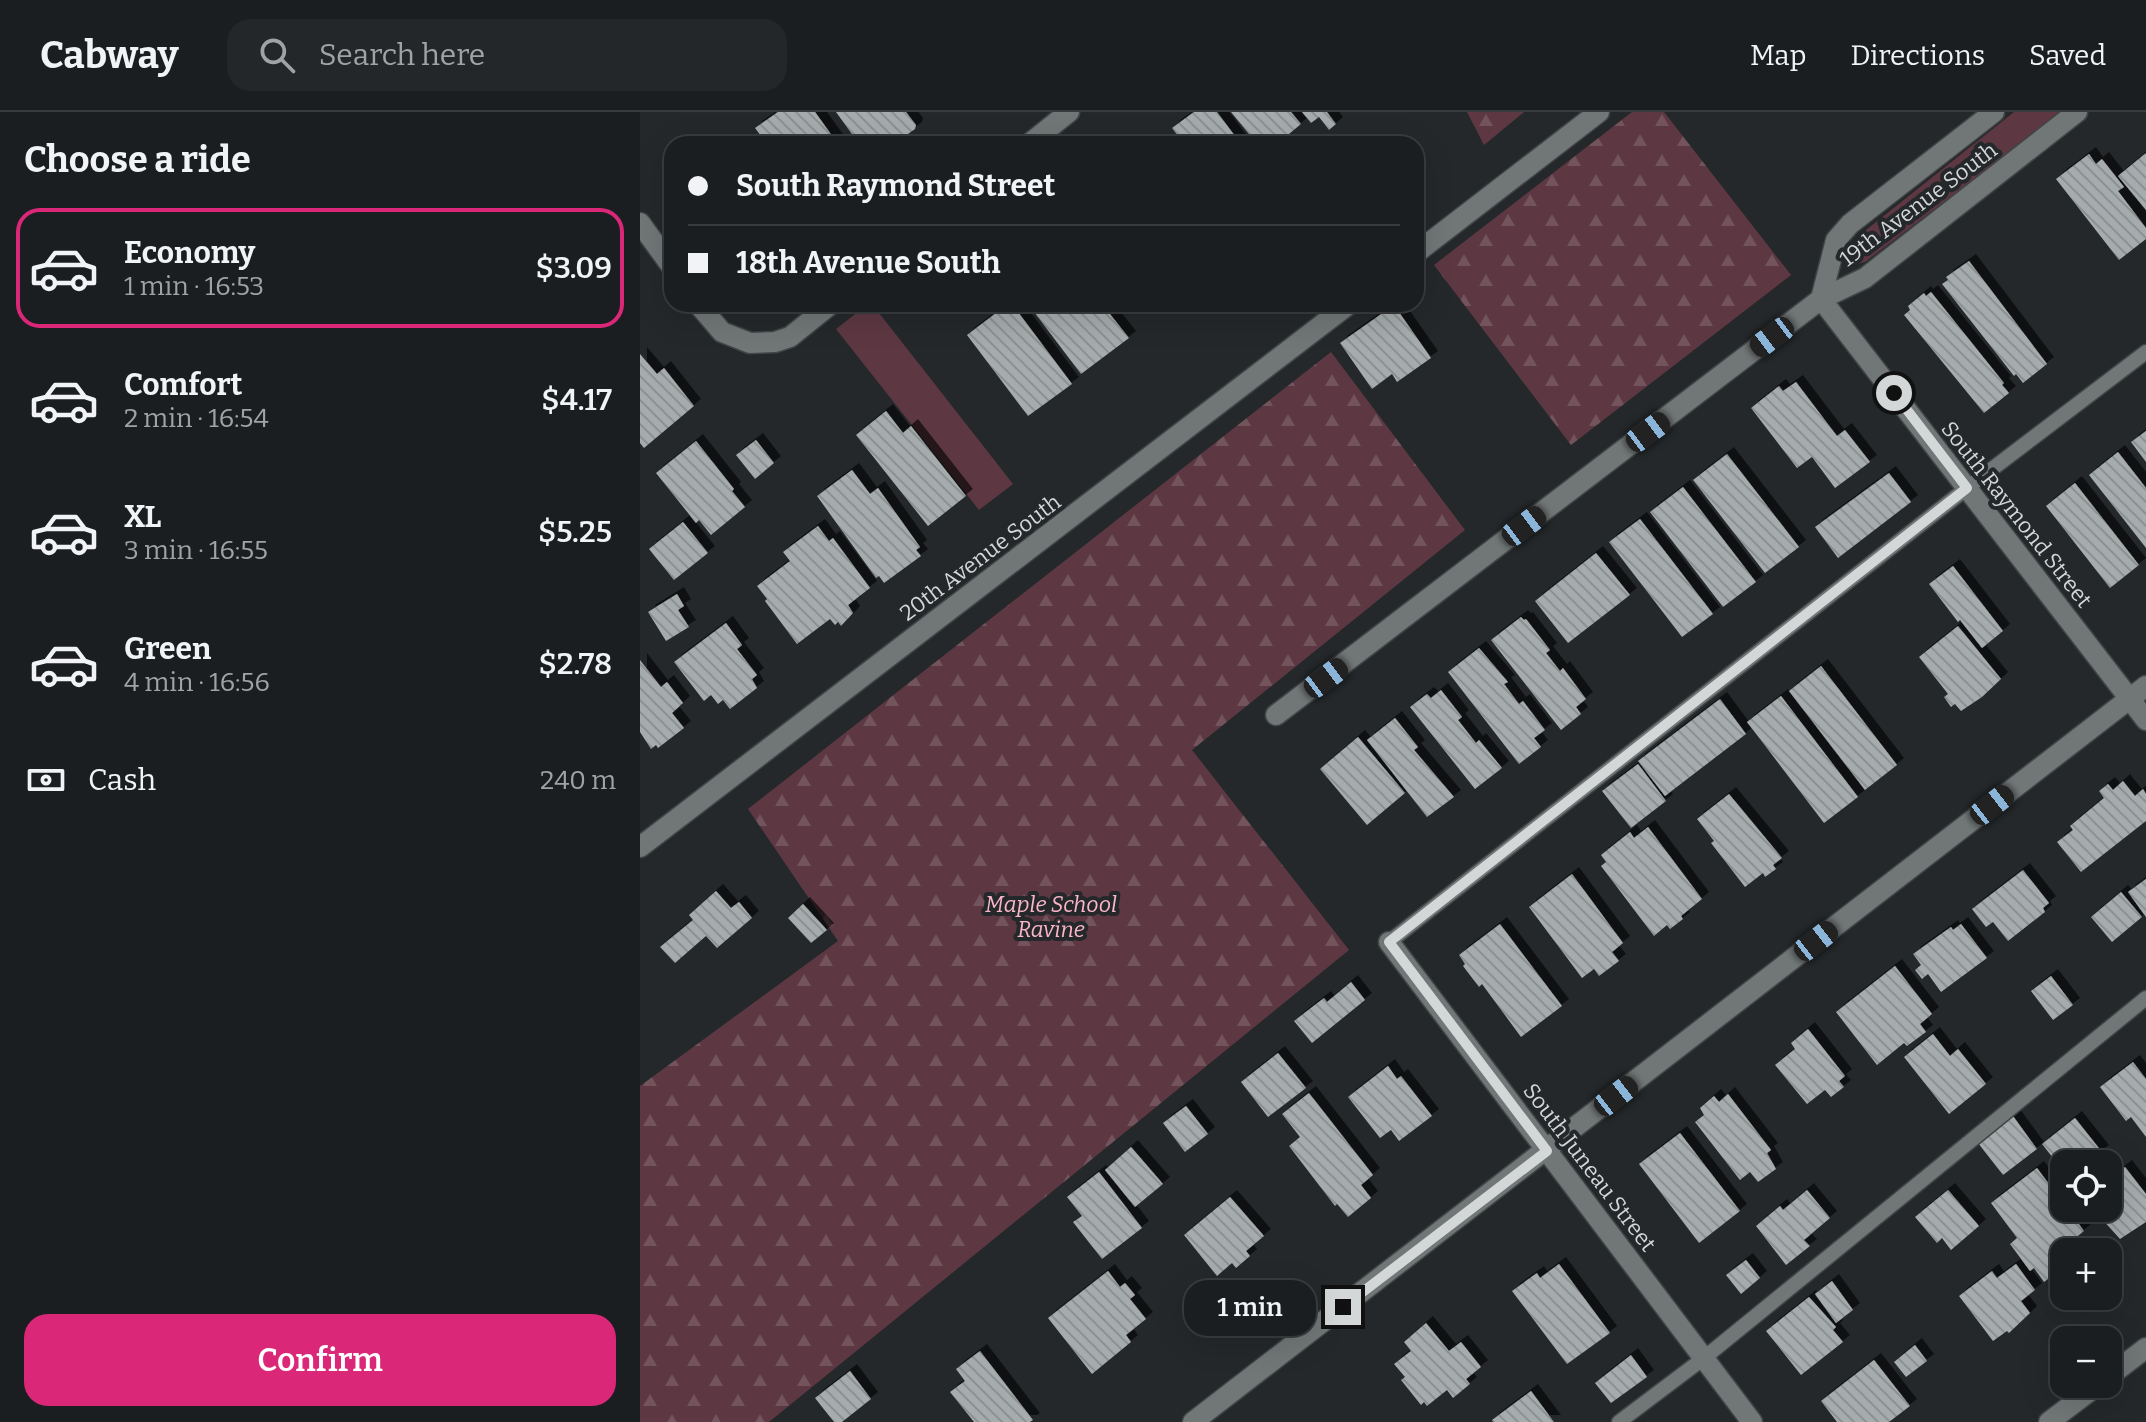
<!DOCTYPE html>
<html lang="en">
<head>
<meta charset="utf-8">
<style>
	:root { --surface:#1b1e20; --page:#242729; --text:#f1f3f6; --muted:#a0a2a5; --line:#393c3e; --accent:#db2777 }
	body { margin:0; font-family:Bitter,serif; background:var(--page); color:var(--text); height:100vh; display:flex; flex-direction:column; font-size:30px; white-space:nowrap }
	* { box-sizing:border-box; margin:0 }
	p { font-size:26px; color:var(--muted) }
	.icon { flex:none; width:44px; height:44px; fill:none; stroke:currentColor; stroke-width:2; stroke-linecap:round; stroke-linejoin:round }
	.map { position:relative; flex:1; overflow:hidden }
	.drawer { display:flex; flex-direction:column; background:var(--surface); width:640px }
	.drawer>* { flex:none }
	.guide { position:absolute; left:24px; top:24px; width:760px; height:176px; border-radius:24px; box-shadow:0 8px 32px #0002,0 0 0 2px var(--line); display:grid; align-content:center; height:176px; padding:0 24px; background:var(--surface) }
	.tools { position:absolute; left:1410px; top:1038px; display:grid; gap:16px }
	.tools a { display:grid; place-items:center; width:72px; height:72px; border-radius:16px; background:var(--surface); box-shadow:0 8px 32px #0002,0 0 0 2px var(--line); font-size:40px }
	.end { position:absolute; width:36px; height:36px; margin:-18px; border:10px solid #d4d7d8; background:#111; box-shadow:0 0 0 4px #111 }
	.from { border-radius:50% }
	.bubble { position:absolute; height:56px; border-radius:24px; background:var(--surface); box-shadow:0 8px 32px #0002,0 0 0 2px var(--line); font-size:26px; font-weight:600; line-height:56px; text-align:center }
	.car { position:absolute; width:24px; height:48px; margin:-24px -12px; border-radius:10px; box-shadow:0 0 6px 2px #0007; background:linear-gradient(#222 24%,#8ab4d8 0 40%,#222 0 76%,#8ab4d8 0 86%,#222 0) }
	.guide b { display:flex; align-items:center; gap:28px; height:76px; font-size:30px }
	.guide b+b { border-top:2px solid var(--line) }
	.guide i { width:20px; height:20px; background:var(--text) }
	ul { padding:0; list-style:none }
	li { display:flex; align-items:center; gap:24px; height:120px; margin:0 16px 12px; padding:0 8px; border:4px solid transparent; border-radius:24px }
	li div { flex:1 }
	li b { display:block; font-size:30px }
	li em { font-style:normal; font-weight:600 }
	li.current { border-color:var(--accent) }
	li>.icon { width:72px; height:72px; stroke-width:1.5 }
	h2 { padding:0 24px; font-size:36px; line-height:96px }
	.pay { display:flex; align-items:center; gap:20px; height:88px; padding:0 24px; font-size:30px }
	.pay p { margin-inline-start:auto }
	.cta { display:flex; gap:16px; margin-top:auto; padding:16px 24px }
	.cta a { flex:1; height:92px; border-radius:24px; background:var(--accent); color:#fff; font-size:32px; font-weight:600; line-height:92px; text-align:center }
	header { display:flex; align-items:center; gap:48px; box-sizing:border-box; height:112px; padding:0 40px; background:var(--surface); border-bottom:2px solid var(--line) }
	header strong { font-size:38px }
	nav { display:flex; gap:44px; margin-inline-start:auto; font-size:28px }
	.search { width:560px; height:72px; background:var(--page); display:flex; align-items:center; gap:20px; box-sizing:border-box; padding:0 28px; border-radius:24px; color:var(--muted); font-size:30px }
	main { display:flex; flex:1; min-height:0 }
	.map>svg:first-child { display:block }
	.green { fill:#5d3842 }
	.forest { fill:url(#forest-firs) }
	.building { fill:url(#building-back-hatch); filter:url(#shadow) }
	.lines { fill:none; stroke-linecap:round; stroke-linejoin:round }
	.service-casing { stroke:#414445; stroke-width:17 }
	.minor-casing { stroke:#414445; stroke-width:23 }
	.service { stroke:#717677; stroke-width:14 }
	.minor { stroke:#717677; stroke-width:20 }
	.route { stroke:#d4d7d8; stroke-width:10 }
	.labels { text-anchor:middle; stroke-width:8; stroke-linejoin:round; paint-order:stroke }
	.street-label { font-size:22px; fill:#d4d7d8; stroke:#24282a }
	.park-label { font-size:22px; font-style:italic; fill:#fab5c7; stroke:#24282a }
</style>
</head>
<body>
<header>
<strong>Cabway</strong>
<div class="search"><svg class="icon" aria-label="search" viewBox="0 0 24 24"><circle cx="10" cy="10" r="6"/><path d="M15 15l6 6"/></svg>Search here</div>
<nav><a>Map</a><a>Directions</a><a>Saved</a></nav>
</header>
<main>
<section class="drawer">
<h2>Choose a ride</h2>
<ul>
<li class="current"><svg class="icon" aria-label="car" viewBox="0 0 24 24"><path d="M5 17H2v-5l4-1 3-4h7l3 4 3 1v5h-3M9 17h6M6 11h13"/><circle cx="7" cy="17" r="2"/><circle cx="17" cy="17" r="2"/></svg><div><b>Economy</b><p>1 min · 16:53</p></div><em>$3.09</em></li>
<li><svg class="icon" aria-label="car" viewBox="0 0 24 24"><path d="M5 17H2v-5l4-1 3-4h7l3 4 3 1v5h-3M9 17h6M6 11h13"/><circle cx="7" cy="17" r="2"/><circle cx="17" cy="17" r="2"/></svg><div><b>Comfort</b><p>2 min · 16:54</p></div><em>$4.17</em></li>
<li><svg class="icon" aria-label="car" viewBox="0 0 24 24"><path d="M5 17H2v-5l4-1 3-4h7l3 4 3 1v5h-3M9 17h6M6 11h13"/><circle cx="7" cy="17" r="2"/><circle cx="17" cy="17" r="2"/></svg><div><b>XL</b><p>3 min · 16:55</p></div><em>$5.25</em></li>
<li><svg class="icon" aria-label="car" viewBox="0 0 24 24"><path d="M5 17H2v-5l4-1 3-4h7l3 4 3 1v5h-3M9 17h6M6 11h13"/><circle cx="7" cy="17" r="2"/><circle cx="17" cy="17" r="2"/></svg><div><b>Green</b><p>4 min · 16:56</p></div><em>$2.78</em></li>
</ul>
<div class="pay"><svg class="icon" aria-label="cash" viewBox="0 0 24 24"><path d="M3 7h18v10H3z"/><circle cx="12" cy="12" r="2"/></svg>Cash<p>240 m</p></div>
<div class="cta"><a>Confirm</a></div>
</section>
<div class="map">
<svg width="1506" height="1310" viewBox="0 0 1506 1310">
	<defs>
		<pattern id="forest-firs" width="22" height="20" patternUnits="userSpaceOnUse" patternTransform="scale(2)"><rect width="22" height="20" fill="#5d3842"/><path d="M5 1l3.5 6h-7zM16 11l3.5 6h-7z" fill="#73545d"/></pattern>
		<pattern id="building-back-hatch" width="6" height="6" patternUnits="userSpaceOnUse" patternTransform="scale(2)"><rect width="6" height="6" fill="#a6acad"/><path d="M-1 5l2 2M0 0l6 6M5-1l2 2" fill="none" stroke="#8c9192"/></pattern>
		<filter id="shadow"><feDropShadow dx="7" dy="-7" stdDeviation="0" flood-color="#0009"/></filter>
	</defs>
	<rect width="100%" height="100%" fill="#24282a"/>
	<g class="green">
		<polygon points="1374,0 1422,0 1225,150 1215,153 1209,146 1213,137 1226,118"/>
		<polygon points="228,192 232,192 373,372 339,398 196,217"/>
	</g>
	<g class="forest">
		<polygon points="827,0 884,0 844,33"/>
		<polygon points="992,0 1024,0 1151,163 931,333 794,153"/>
		<polygon points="691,240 825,418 552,638 709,838 129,1310 0,1310 0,974 198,829 108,697"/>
	</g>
	<g class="building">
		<polygon points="138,0 175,0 198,32 127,32 115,16"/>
		<polygon points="196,0 266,0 276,13 275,17 254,32 219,32"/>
		<polygon points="554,0 577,0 601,32 544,32 532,16"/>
		<polygon points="591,0 651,0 661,12 637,32 617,32"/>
		<polygon points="662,0 687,0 696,12 689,18 679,5 671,11"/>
		<polygon points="1506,41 1506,98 1478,64"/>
		<polygon points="1449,42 1456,52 1462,47 1484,75 1478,79 1506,116 1506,127 1479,148 1416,67"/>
		<polygon points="1329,149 1407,252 1383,271 1376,262 1374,264 1302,172 1308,168 1306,165"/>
		<polygon points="1291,180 1364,271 1362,273 1369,281 1344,301 1264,203 1270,198 1268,194 1284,181 1286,184"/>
		<polygon points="368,192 372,192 432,272 388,304 327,223"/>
		<polygon points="388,192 462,192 489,226 441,262"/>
		<polygon points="754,193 791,246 757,270 752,262 732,277 700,231"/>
		<polygon points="0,242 17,262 24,256 54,294 4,336 0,331"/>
		<polygon points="1156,270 1197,324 1205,318 1230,350 1195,376 1172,345 1157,356 1111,296 1139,274 1143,279"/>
		<polygon points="246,299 263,321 271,314 326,384 288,414 216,323"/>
		<polygon points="1506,319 1506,350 1491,330"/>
		<polygon points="116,328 134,351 115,367 96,343"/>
		<polygon points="56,329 94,377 92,379 105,395 71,423 59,408 56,411 16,361"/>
		<polygon points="1478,340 1506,376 1506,436 1449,363"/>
		<polygon points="1087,342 1159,435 1125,461 1053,368"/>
		<polygon points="212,358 230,382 238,376 280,435 276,438 281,444 244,471 239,464 236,466 177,384"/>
		<polygon points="1249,361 1271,390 1198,446 1175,415"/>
		<polygon points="1435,371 1499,453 1470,476 1406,394"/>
		<polygon points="1043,375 1116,470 1083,495 1010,400"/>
		<polygon points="1000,407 1073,502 1042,525 969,430"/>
		<polygon points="43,410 68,441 34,468 9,437"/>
		<polygon points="178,414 189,429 193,426 230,476 208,493 213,501 201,514 198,510 195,513 190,507 157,532 125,489 127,487 117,474 150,449 143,440"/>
		<polygon points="956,441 990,483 928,531 895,489"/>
		<polygon points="1313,454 1363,519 1342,536 1320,508 1318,510 1289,472"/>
		<polygon points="37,482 44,494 38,498 49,515 26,529 8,500"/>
		<polygon points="881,505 884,508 886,507 910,538 906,541 920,559 923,556 946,587 936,595 941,602 921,618 851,528"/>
		<polygon points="86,511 102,533 97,537 117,563 112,567 117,576 90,597 83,588 78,592 71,583 64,589 34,550"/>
		<polygon points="1318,514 1361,567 1342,585 1321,599 1315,592 1311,595 1304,585 1308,582 1279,545"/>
		<polygon points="839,536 868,570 864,572 879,592 883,589 905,618 894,626 901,635 879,652 808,560"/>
		<polygon points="0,548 21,575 27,570 43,591 32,601 44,616 18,636 16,633 11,637 0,620"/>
		<polygon points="1181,554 1257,653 1225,678 1149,579"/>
		<polygon points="801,578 822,605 818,608 836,631 839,628 862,656 835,677 770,595 787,582 791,586"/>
		<polygon points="1141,584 1218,685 1184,711 1107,610"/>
		<polygon points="1080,587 1106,622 1025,684 998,649"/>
		<polygon points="755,606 778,635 774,638 814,685 787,705 727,628"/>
		<polygon points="718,625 765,681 727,713 680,657"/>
		<polygon points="998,652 1026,689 991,716 962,679"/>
		<polygon points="1483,669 1495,684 1503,677 1506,682 1506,709 1441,760 1417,730 1433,718 1430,714 1464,686 1459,679 1468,672 1473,678"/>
		<polygon points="1089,682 1142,746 1133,753 1136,757 1125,765 1123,761 1105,775 1071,731 1074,729 1057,707"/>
		<polygon points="1008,715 1062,787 1041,804 1043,807 1030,817 1027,813 1014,824 961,754 966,750 961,743 990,720 994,726"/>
		<polygon points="1383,758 1409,791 1403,796 1405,800 1368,829 1353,810 1346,815 1332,797"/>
		<polygon points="932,762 983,831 972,840 979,849 959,864 954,857 942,866 889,795"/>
		<polygon points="1506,767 1506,805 1488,780"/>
		<polygon points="76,779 91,796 99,790 112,806 77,836 66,824 35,851 20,835 53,808 49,803"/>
		<polygon points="1481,780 1502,805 1472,830 1451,805"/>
		<polygon points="163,792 187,818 171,831 148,806"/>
		<polygon points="860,812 922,894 881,925 842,872 839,875 823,854 825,852 819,843"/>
		<polygon points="1321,812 1347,846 1301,880 1288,862 1282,867 1275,858 1281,853 1273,842 1311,815 1313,818"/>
		<polygon points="1255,854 1292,902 1280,912 1286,920 1267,934 1264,931 1237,953 1196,900"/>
		<polygon points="1411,864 1433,893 1413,908 1391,879"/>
		<polygon points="711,870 725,888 672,931 654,909 684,886 687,890"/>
		<polygon points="1168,917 1205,964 1199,969 1204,975 1191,985 1185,978 1167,992 1135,953 1155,937 1151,931"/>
		<polygon points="1293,922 1310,944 1318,937 1346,972 1309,1002 1264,945"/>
		<polygon points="638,941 666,976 628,1005 601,970"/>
		<polygon points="1493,950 1506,967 1506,1025 1491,1005 1486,1009 1460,975"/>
		<polygon points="748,954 757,967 761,964 792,1004 759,1029 751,1018 740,1026 708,985"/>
		<polygon points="669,981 733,1063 721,1073 731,1086 708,1105 697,1092 695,1094 649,1034 660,1025 642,1002"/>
		<polygon points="1088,982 1131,1038 1127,1041 1136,1057 1118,1070 1110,1060 1100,1068 1055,1010 1064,1003 1060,996 1074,984 1079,990"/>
		<polygon points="546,994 568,1022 545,1040 523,1011"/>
		<polygon points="1373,1004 1397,1037 1363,1063 1338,1031"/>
		<polygon points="1435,1006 1462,1040 1449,1049 1452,1052 1424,1052 1424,1060 1402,1032"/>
		<polygon points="1040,1021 1100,1099 1059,1131 999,1052"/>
		<polygon points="491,1035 523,1072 495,1095 465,1058"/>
		<polygon points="1485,1055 1506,1082 1506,1110 1480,1127 1452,1096 1468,1096 1468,1068"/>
		<polygon points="1397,1056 1424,1092 1424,1096 1427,1096 1444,1119 1428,1132 1433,1140 1424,1140 1424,1155 1404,1170 1394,1156 1390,1159 1370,1132 1377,1126 1351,1091"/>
		<polygon points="459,1060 502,1116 462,1147 433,1110 442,1104 427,1085"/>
		<polygon points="1167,1078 1190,1106 1164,1128 1170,1134 1146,1153 1116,1114 1140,1094 1143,1098"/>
		<polygon points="1308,1078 1339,1114 1311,1138 1302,1126 1297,1131 1275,1105"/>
		<polygon points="590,1085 624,1124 606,1139 610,1144 596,1156 592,1151 577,1164 544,1123"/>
		<polygon points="1106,1148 1120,1166 1101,1182 1086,1163"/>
		<polygon points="919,1152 970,1221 927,1252 872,1179 897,1161 900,1166"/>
		<polygon points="1376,1152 1395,1178 1381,1189 1390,1201 1369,1221 1367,1219 1353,1229 1319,1184 1352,1159 1357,1166"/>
		<polygon points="468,1159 480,1175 485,1171 495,1183 490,1187 506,1207 486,1223 491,1230 452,1262 408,1206"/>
		<polygon points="1192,1169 1213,1198 1196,1211 1175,1182"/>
		<polygon points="1169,1185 1196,1215 1193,1218 1203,1230 1161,1263 1126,1219"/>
		<polygon points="786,1211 809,1239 821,1230 841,1255 826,1267 830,1272 813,1286 807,1278 787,1294 784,1290 781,1293 761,1268 765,1265 754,1252 771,1239 764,1230"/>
		<polygon points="1275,1233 1287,1249 1266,1265 1254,1250"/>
		<polygon points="340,1239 393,1308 390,1310 334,1310 310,1280 325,1269 316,1257"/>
		<polygon points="991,1243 1007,1265 971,1291 955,1271"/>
		<polygon points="1234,1248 1270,1294 1249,1310 1197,1310 1181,1289"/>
		<polygon points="210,1259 231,1287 202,1310 194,1310 175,1286"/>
		<polygon points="891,1279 914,1310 853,1310 852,1308"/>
	</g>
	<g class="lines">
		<defs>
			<g id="service">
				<polyline points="749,830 1327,376 1506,240"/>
				<polyline points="979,1310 1064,1246 1506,886"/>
			</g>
			<g id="minor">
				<polyline points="389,32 429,0"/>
				<polyline points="0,111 32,155"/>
				<polyline points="776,141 959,0"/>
				<polyline points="1181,187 1506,608"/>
				<polyline points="1181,187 1196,128 1210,112 1354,0"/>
				<polyline points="58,192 82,220 110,231 135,230 150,225 191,192"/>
				<polyline points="636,603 1181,187 1225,166 1437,0"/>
				<polyline points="0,735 709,192"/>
				<polyline points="749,830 1112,1310"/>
				<polyline points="1468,1265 1506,1236"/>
				<polyline points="553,1310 1506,574"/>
				<polyline points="1409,1310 1459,1272"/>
			</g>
		</defs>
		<use href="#service" class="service-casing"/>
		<use href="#minor" class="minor-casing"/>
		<use href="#service" class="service"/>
		<use href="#minor" class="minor"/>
	</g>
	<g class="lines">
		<polyline class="route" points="703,1195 907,1039 749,830 1327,376 1254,281"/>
	</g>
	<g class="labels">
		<g class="street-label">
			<text transform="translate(1278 92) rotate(-37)" y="8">19th Avenue South</text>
			<text transform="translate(1377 402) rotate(52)" y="8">South Raymond Street</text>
			<text transform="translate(340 445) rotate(-37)" y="8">20th Avenue South</text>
			<text transform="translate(950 1055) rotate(53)" y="8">South Juneau Street</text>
		</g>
		<g class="park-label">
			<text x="411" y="800">Maple School<tspan x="411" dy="25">Ravine</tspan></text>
		</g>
	</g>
</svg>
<div class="tools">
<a><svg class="icon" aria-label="locate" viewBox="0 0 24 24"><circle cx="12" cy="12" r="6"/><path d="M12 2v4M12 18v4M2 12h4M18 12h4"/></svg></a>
<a>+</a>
<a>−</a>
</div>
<i class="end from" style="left:1254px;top:281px"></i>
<i class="end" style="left:703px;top:1195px"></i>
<div class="bubble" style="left:544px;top:1168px;width:132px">1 min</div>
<i class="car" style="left:1132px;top:225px;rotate:233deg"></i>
<i class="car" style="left:1008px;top:320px;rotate:53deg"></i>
<i class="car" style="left:884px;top:414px;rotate:53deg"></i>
<i class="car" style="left:686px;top:566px;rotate:53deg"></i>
<i class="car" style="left:1352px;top:693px;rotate:52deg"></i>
<i class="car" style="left:1176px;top:829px;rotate:52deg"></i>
<i class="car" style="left:976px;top:984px;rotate:52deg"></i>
<div class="guide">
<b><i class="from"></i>South Raymond Street</b>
<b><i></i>18th Avenue South</b>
</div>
</div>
</main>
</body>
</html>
